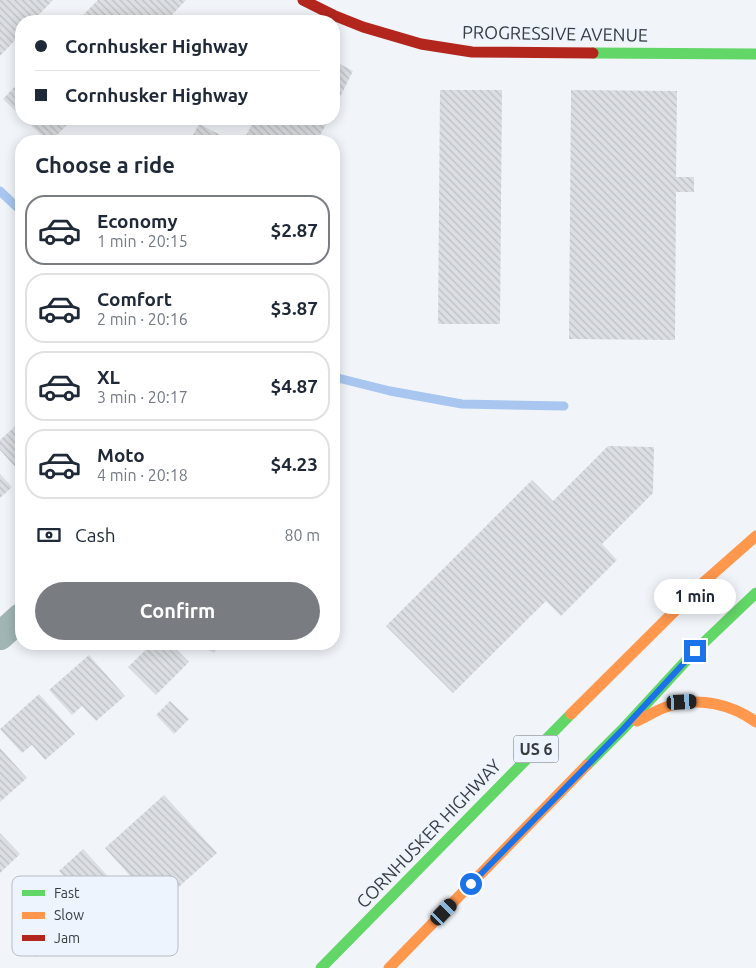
<!DOCTYPE html>
<html lang="en">
<head>
<meta charset="utf-8">
<style>
	:root { --surface:#fff; --page:#f2f2f3; --text:#1f2937; --muted:#747a83; --line:#e0e1e3; --accent:#797c80 }
	body { margin:0; font-family:Ubuntu,sans-serif; background:var(--page); color:var(--text); height:100vh; display:flex; flex-direction:column; font-size:19px; white-space:nowrap }
	* { box-sizing:border-box; margin:0 }
	p { font-size:16px; color:var(--muted) }
	.icon { flex:none; width:28px; height:28px; fill:none; stroke:currentColor; stroke-width:2; stroke-linecap:round; stroke-linejoin:round }
	.map { position:relative; flex:1; overflow:hidden }
	.sheet { position:absolute; left:15px; top:135px; width:325px; height:515px; display:flex; flex-direction:column; background:var(--surface); border-radius:20px; box-shadow:0 2px 12px #0003 }
	.sheet>* { flex:none }
	.banner { position:absolute; left:15px; top:15px; width:325px; height:110px; border-radius:20px; box-shadow:0 2px 12px #0003; display:grid; align-content:center; height:110px; padding:0 20px; background:var(--surface) }
	.end { position:absolute; width:22px; height:22px; margin:-11px; border:6px solid #1a73e8; background:#fff; box-shadow:0 0 0 2px #fff }
	.from { border-radius:50% }
	.bubble { position:absolute; height:35px; border-radius:18px; background:var(--surface); box-shadow:0 2px 12px #0003; font-size:16px; font-weight:700; line-height:35px; text-align:center }
	.car { position:absolute; width:15px; height:30px; margin:-15px -8px; border-radius:6px; box-shadow:0 0 4px 1px #0007; background:linear-gradient(#222 24%,#8ab4d8 0 40%,#222 0 76%,#8ab4d8 0 86%,#222 0) }
	.banner b { display:flex; align-items:center; gap:18px; height:48px; font-size:19px }
	.banner b+b { border-top:1px solid var(--line) }
	.banner i { width:12px; height:12px; background:var(--text) }
	ul { padding:0; list-style:none }
	li { display:flex; align-items:center; gap:15px; height:70px; margin:0 10px 8px; padding:0 10px; border:2px solid var(--line); border-radius:20px }
	li div { flex:1 }
	li b { display:block; font-size:19px }
	li em { font-style:normal; font-weight:700 }
	li.on { border-color:var(--accent) }
	li>.icon { width:45px; height:45px; stroke-width:1.5 }
	h2 { padding:0 20px; font-size:22px; line-height:60px }
	.pay { display:flex; align-items:center; gap:12px; height:55px; padding:0 20px; font-size:19px }
	.pay p { margin-inline-start:auto }
	.cta { display:flex; gap:10px; margin-top:auto; padding:10px 20px }
	.cta a { flex:1; height:58px; border-radius:30px; background:var(--accent); color:#fff; font-size:20px; font-weight:700; line-height:58px; text-align:center }
	.map>svg:first-child { display:block }
	.lines { fill:none; stroke-linecap:round; stroke-linejoin:round }
	.stream { stroke:#a8c6f0; stroke-width:9 }
	.building { fill:url(#building-back-hatch) }
	.street { stroke:#a0b5b4; stroke-width:28 }
	.fast { stroke:#63d668; stroke-width:11 }
	.slow { stroke:#ff974d; stroke-width:11 }
	.jam { stroke:#b3261e; stroke-width:11 }
	.route { stroke:#1a73e8; stroke-width:6 }
	.labels { text-anchor:middle; stroke-width:4; stroke-linejoin:round; paint-order:stroke }
	.shield { fill:#edf4fe; stroke:#6e7278; stroke-width:1 }
	.shield-label { font-size:16px; font-weight:bold; fill:#383b3f }
	.street-label { font-size:18px; fill:#383b3f; stroke:#edf4fe }
	.key { fill:#edf4fe; stroke:#b7bcc5; stroke-width:1 }
	.key-label { font-size:14px; fill:#383b3f }
</style>
</head>
<body>
<div class="map">
<svg width="756" height="968" viewBox="0 0 756 968">
	<defs>
		<pattern id="building-back-hatch" width="6" height="6" patternUnits="userSpaceOnUse" patternTransform="scale(1.25)"><rect width="6" height="6" fill="#dbdee2"/><path d="M-1 5l2 2M0 0l6 6M5-1l2 2" fill="none" stroke="#bdbfc3"/></pattern>
	</defs>
	<rect width="100%" height="100%" fill="#f1f5fa"/>
	<g class="lines">
		<g class="stream">
			<polyline points="0,191 21,211"/>
			<polyline points="334,377 390,391 462,404 564,406"/>
		</g>
	</g>
	<g class="building">
		<polygon points="0,0 53,0 33,21 21,21 21,34 0,56"/>
		<polygon points="98,0 186,0 166,21 77,21"/>
		<polygon points="334,61 353,71 334,109"/>
		<polygon points="21,80 21,116 3,99"/>
		<polygon points="440,90 502,90 500,324 438,324"/>
		<polygon points="571,90 677,91 676,177 694,177 694,192 676,192 675,340 569,339"/>
		<polygon points="24,119 73,119 51,141 48,141"/>
		<polygon points="255,119 329,119 317,141 243,141"/>
		<polygon points="199,124 232,141 190,141"/>
		<polygon points="21,421 21,465 17,469 0,450 0,440"/>
		<polygon points="608,446 654,447 653,493 602,544 617,560 561,616 546,601 453,693 386,626 532,480 553,501"/>
		<polygon points="0,474 12,487 0,498"/>
		<polygon points="152,644 171,644 189,662 156,695 128,667"/>
		<polygon points="196,644 219,644 214,653"/>
		<polygon points="89,655 125,696 96,721 82,706 72,715 49,690"/>
		<polygon points="39,694 75,734 45,760 32,745 22,753 0,729"/>
		<polygon points="170,701 189,719 174,734 156,715"/>
		<polygon points="0,748 27,778 0,802"/>
		<polygon points="164,795 217,853 157,906 105,848"/>
		<polygon points="0,833 20,854 0,873"/>
		<polygon points="83,849 115,884 91,906 59,871"/>
		<polygon points="42,906 65,931 36,957 13,932"/>
	</g>
	<g class="lines">
		<polyline class="street" points="0,636 21,617"/>
		<g class="fast">
			<polyline points="593,53 756,54"/>
			<polyline points="587,765 623,729 695,651 756,593"/>
			<polyline points="321,968 571,714"/>
		</g>
		<g class="slow">
			<polyline points="571,714 705,581 756,536"/>
			<path d="M637 721C648 716 658 709 669 706 700 697 731 704 756 722"/>
			<polyline points="389,968 587,765"/>
		</g>
		<polyline class="jam" points="303,0 333,15 363,27 421,44 472,52 593,53"/>
	</g>
	<g class="lines">
		<polyline class="route" points="471,884 623,729 695,651"/>
	</g>
	<g class="labels">
		<rect class="shield" x="513.5" y="735.5" width="45" height="27" rx="4"/>
		<g class="shield-label">
			<text x="536" y="755">US 6</text>
		</g>
		<g class="street-label">
			<text transform="translate(555 34) rotate(1)" y="6">PROGRESSIVE AVENUE</text>
			<text transform="translate(429 834) rotate(-46)" y="6">CORNHUSKER HIGHWAY</text>
		</g>
	</g>
	<rect x="12" y="876" width="166" height="80" rx="8" class="key"/>
	<rect x="22" y="890" width="23" height="6" fill="#63d668"/>
	<rect x="22" y="912" width="23" height="7" fill="#ff974d"/>
	<rect x="22" y="935" width="23" height="6" fill="#b3261e"/>
	<g class="key-label">
		<text x="54" y="898">Fast</text>
		<text x="54" y="920">Slow</text>
		<text x="54" y="943">Jam</text>
	</g>
</svg>
<i class="end from" style="left:471px;top:884px"></i>
<i class="end" style="left:695px;top:651px"></i>
<div class="bubble" style="left:654px;top:579px;width:82px">1 min</div>
<i class="car" style="left:682px;top:702px;rotate:87deg"></i>
<i class="car" style="left:444px;top:912px;rotate:44deg"></i>
<div class="banner">
<b><i class="from"></i>Cornhusker Highway</b>
<b><i></i>Cornhusker Highway</b>
</div>
<section class="sheet">
<h2>Choose a ride</h2>
<ul>
<li class="on"><svg class="icon" aria-label="car" viewBox="0 0 24 24"><path d="M5 17H2v-5l4-1 3-4h7l3 4 3 1v5h-3M9 17h6M6 11h13"/><circle cx="7" cy="17" r="2"/><circle cx="17" cy="17" r="2"/></svg><div><b>Economy</b><p>1 min · 20:15</p></div><em>$2.87</em></li>
<li><svg class="icon" aria-label="car" viewBox="0 0 24 24"><path d="M5 17H2v-5l4-1 3-4h7l3 4 3 1v5h-3M9 17h6M6 11h13"/><circle cx="7" cy="17" r="2"/><circle cx="17" cy="17" r="2"/></svg><div><b>Comfort</b><p>2 min · 20:16</p></div><em>$3.87</em></li>
<li><svg class="icon" aria-label="car" viewBox="0 0 24 24"><path d="M5 17H2v-5l4-1 3-4h7l3 4 3 1v5h-3M9 17h6M6 11h13"/><circle cx="7" cy="17" r="2"/><circle cx="17" cy="17" r="2"/></svg><div><b>XL</b><p>3 min · 20:17</p></div><em>$4.87</em></li>
<li><svg class="icon" aria-label="car" viewBox="0 0 24 24"><path d="M5 17H2v-5l4-1 3-4h7l3 4 3 1v5h-3M9 17h6M6 11h13"/><circle cx="7" cy="17" r="2"/><circle cx="17" cy="17" r="2"/></svg><div><b>Moto</b><p>4 min · 20:18</p></div><em>$4.23</em></li>
</ul>
<div class="pay"><svg class="icon" aria-label="cash" viewBox="0 0 24 24"><path d="M3 7h18v10H3z"/><circle cx="12" cy="12" r="2"/></svg>Cash<p>80 m</p></div>
<div class="cta"><a>Confirm</a></div>
</section>
</div>
</body>
</html>
